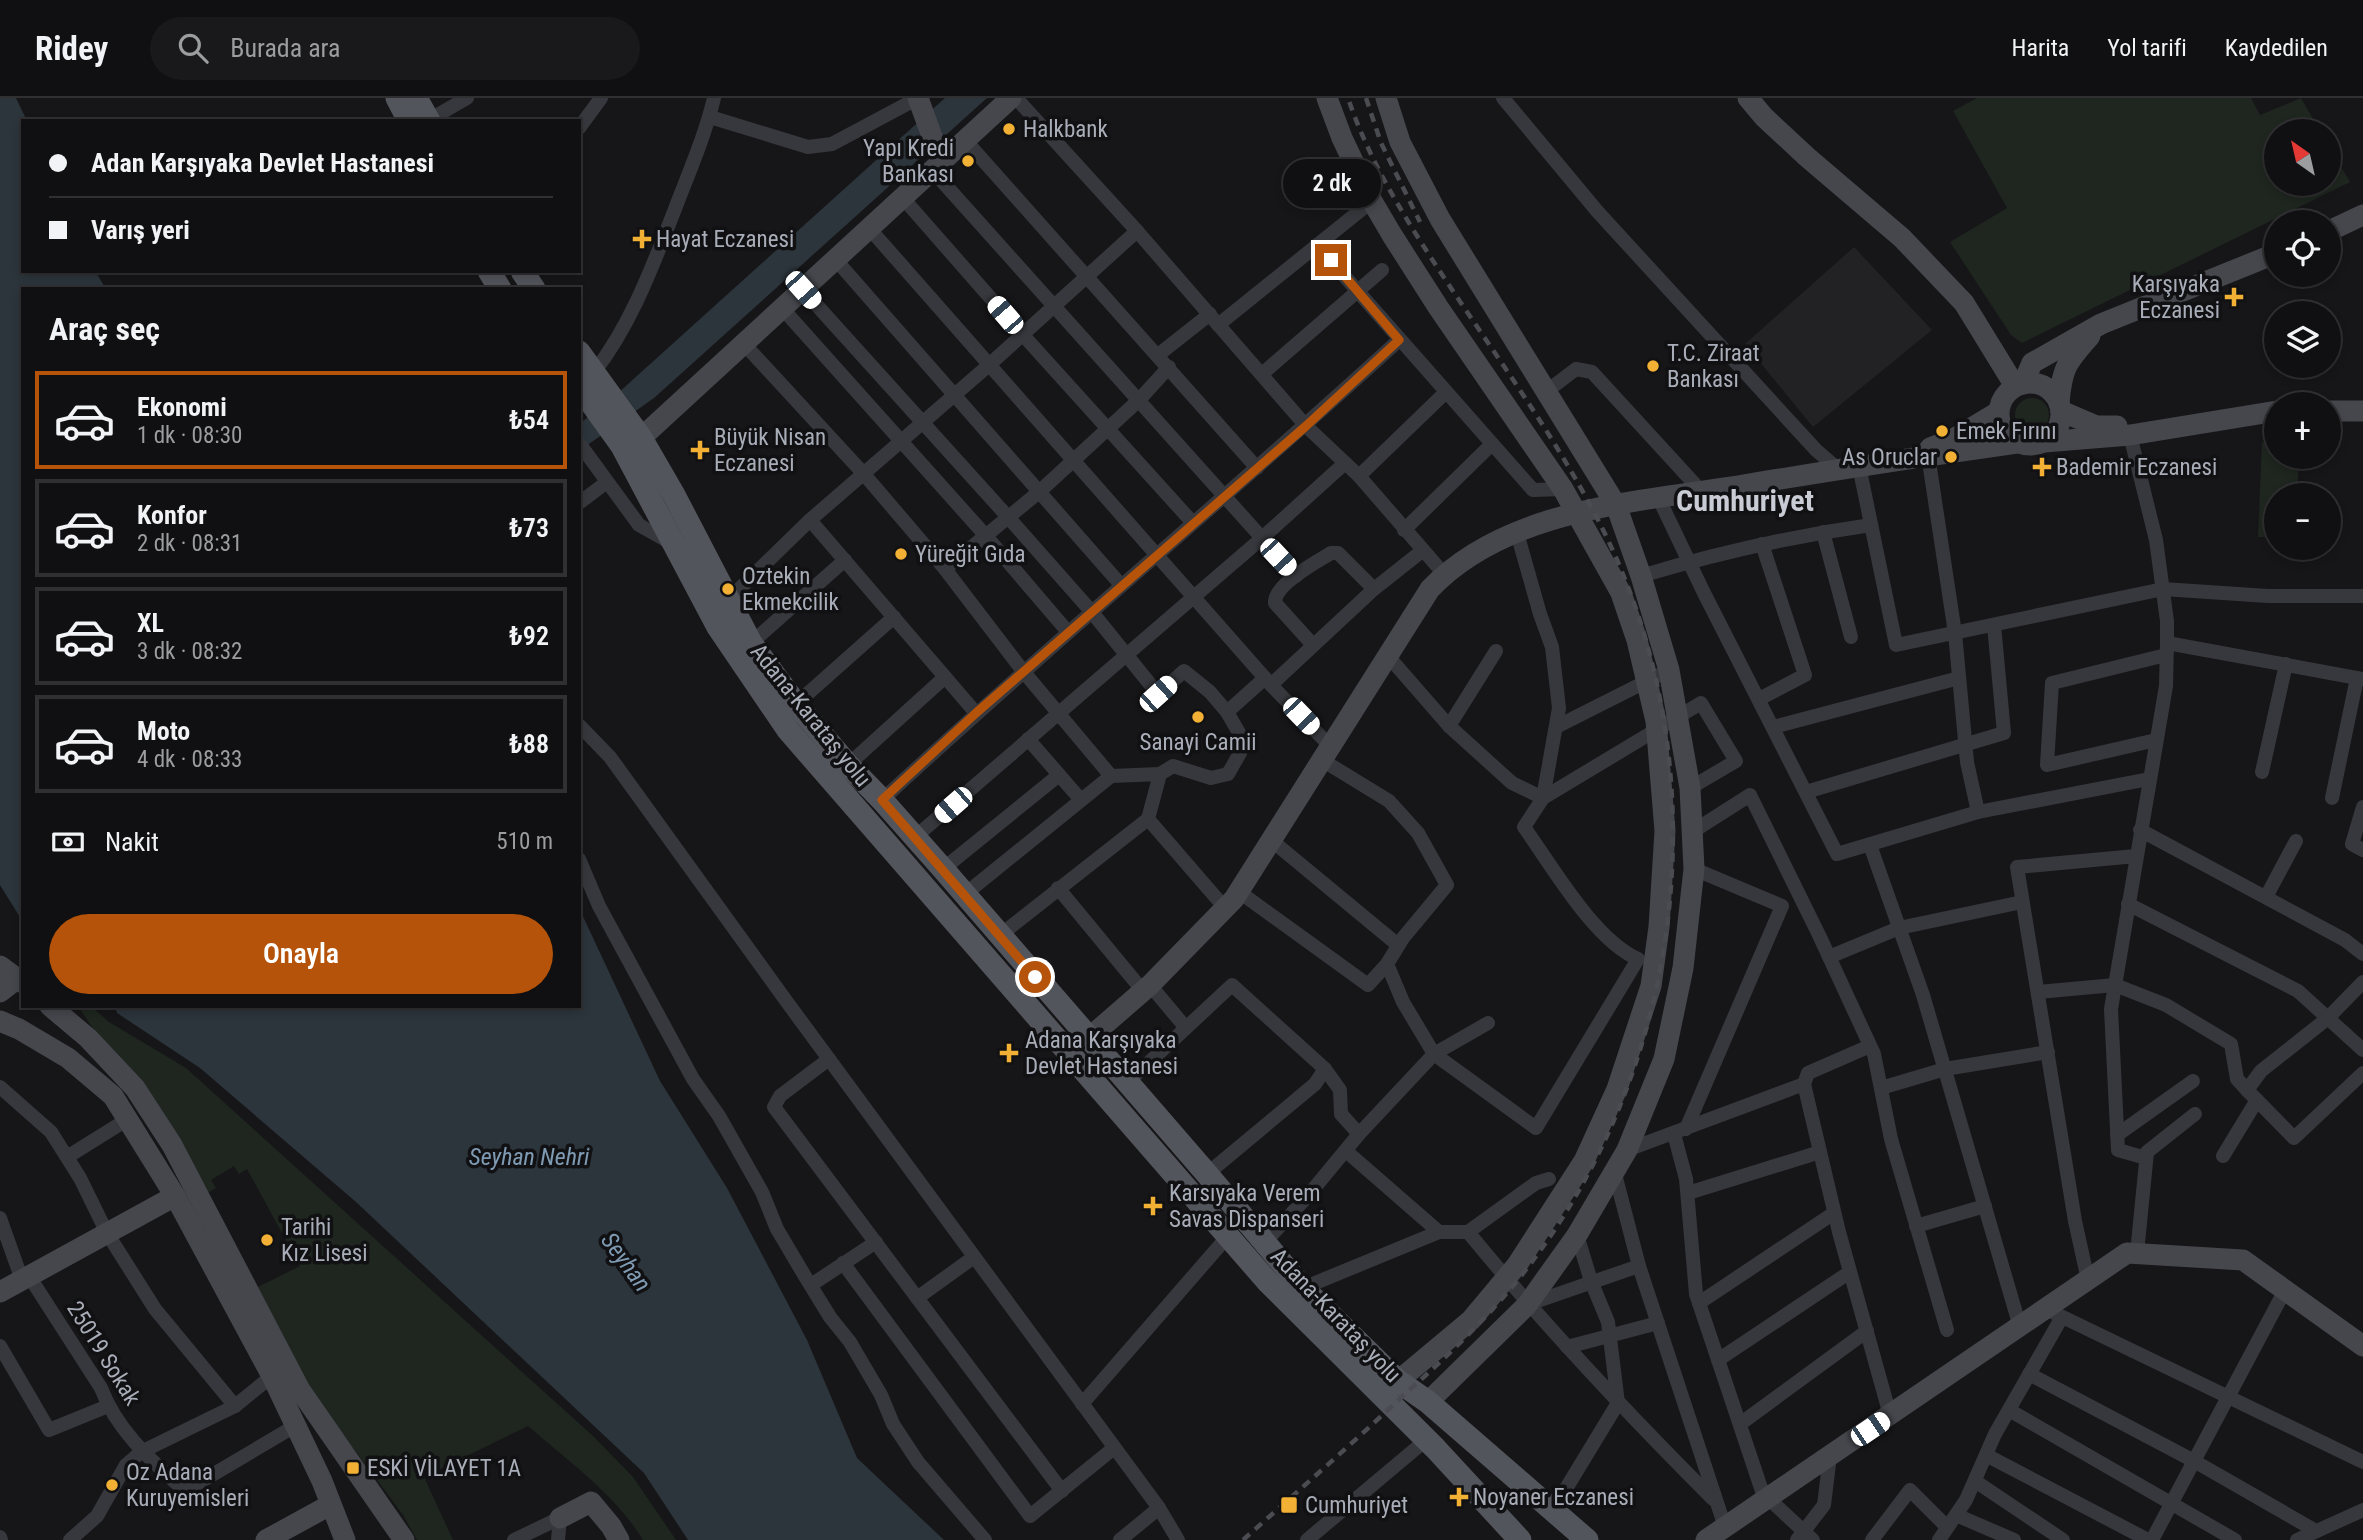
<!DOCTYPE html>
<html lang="tr">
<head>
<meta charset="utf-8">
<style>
	:root { --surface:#101012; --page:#19191b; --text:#f1f3f6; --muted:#9c9d9f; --line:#303032; --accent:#b45309 }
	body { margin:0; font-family:"Roboto Condensed",sans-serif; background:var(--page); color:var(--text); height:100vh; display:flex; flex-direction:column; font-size:26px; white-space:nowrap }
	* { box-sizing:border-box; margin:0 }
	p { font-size:23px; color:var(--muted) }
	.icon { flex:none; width:38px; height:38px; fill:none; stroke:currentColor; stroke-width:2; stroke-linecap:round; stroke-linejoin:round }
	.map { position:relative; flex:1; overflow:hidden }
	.details { position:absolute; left:21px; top:189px; width:560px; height:721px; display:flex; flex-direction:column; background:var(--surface); border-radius:0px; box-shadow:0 4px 10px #0003,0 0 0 2px var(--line) }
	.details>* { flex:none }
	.hud { position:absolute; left:21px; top:21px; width:560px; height:154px; border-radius:0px; box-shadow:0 4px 10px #0003,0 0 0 2px var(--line); display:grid; align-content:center; height:154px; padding:0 28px; background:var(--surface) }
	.needle { width:46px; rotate:326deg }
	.fabs { position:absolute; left:2264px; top:21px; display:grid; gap:14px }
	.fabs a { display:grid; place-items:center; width:77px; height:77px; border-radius:50%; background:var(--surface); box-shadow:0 4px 10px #0003,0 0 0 2px var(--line); font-size:35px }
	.end { position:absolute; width:32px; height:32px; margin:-16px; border:9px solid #b45309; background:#fff; box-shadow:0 0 0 4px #fff }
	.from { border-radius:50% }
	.bubble { position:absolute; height:49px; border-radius:24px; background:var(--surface); box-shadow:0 4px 10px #0003,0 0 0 2px var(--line); font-size:23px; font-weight:600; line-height:49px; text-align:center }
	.car { position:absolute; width:21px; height:42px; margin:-21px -10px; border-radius:9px; box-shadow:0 0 5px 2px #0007; background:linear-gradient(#fff 24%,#345 0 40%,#fff 0 76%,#345 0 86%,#fff 0) }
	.hud b { display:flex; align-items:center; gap:24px; height:66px; font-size:26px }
	.hud b+b { border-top:2px solid var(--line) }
	.hud i { width:18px; height:18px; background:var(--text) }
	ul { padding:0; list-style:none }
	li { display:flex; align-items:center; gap:21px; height:98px; margin:0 14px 10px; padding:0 14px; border:4px solid var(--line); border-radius:0px }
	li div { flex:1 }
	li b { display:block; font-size:26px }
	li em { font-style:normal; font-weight:600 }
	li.active { border-color:var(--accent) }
	li>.icon { width:63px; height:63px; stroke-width:1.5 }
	h2 { padding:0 28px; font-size:32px; line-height:84px }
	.pay { display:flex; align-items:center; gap:18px; height:77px; padding:0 28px; font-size:26px }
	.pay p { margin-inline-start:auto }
	.cta { display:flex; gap:14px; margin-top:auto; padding:14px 28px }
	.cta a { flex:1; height:80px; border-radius:42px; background:var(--accent); color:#fff; font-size:28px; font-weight:600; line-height:80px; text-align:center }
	header { display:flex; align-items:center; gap:42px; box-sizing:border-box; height:98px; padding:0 35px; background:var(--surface); border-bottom:2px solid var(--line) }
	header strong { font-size:33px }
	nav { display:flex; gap:38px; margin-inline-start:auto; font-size:24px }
	.search { width:490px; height:63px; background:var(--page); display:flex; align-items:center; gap:18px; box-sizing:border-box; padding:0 24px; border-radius:38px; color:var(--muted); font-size:26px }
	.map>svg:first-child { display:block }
	.built { fill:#222225 }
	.green { fill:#1e261f }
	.water { fill:#2c353c }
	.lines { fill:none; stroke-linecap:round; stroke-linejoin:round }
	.street { stroke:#37383d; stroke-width:14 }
	.secondary { stroke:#45474d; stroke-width:21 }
	.primary { stroke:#53555c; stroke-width:23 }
	.rail { stroke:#4a4c52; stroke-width:4.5; stroke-dasharray:9 7; stroke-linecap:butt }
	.route { stroke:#b45309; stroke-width:9 }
	.poi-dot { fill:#f2b134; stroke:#111113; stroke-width:2.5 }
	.labels { text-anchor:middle; stroke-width:7; stroke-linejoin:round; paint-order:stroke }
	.poi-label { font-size:23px; fill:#a8adb8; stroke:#111113; text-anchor:start }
	.street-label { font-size:23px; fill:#a8adb8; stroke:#111113 }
	.water-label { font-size:24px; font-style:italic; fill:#7f9bb3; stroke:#111113 }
	.district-label { font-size:30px; font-weight:bold; fill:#c9ccd4; stroke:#111113 }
</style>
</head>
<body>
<header>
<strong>Ridey</strong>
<div class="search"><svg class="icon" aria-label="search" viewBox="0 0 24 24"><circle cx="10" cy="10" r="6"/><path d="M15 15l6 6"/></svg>Burada ara</div>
<nav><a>Harita</a><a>Yol tarifi</a><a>Kaydedilen</a></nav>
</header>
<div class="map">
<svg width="2363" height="1442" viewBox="0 0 2363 1442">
	<rect width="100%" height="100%" fill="#161618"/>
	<polygon class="built" points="1854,149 1932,232 1813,329 1745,246"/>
	<g class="green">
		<polygon points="1977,0 2251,0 2260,17 2301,0 2320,33 2277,33 2277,86 2329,86 2329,48 2350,84 2022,245 2011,237 1950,144 2007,110 1953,13"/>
		<circle cx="2032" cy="317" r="17"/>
		<polygon points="2262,344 2277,345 2277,359 2299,359 2297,397 2277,397 2277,439 2258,439"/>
		<path d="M78 908H91L109 924 186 970 593 1338 633 1379 676 1442H643C615 1396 568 1363 528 1328L424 1379 453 1442H417L403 1417 291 1266 256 1190 300 1168 247 1071 239 1076 234 1068 211 1082 216 1090 204 1097Z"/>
	</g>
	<g class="water">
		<polygon points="0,0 16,0 27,23 23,23 23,173 95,173 106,191 23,191 23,824 0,787"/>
		<polygon points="945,0 987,0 654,300 579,353 579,326 607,305"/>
		<polygon points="579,810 660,983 727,1090 807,1242 857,1360 944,1442 688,1442 644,1375 356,1104 200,970 117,915 115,908 579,908"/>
	</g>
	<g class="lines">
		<g class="street">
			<polyline points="1016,0 1137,133 1306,328 1359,378 1444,476"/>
			<polyline points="1503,0 1597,113 1816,352 1838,371"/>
			<polyline points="710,19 808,49 832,46 918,0"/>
			<polyline points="429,22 467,0"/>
			<polyline points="579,30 601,0"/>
			<polyline points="965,42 1257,370"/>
			<polyline points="932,72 1296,478"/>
			<polyline points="902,99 1023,237 1193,425"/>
			<polyline points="869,130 1271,587 1331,649"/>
			<polyline points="1317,147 1533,392 1563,391"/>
			<polyline points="836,162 1121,487"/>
			<polyline points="803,192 1008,419 1091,513 1158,596 1184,573 1210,594 1227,614 1242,640 1240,655 1228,676 1211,680 1173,668 1160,676"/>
			<polyline points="782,210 986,438 1068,534"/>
			<polyline points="1218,227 1372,103"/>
			<polyline points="745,247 863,375 945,471 1023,573 1111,678 1160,676 1148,721 1225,810"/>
			<polyline points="1158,257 1210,216"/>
			<path d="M594 274C631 227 653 167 675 111 689 74 705 38 714 0"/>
			<polyline points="1262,276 1382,172"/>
			<polyline points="1547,293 1576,271 1592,274 1702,394"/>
			<polyline points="2130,337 2156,442 2167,523 2167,545 2166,588 2111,911 2118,1052 2146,1060"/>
			<polyline points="579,345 639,427 671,445"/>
			<polyline points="1859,368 1896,547 2163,491 2268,498 2363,498"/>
			<polyline points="1359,378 1446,294"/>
			<polyline points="1659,401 1704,495 1837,756 1978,714 1967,664 1955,535 1928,357"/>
			<polyline points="579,405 607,384"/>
			<polyline points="810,422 976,615"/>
			<polyline points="1404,432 1492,346"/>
			<polyline points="1823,434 1851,539"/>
			<polyline points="945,471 1039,394 1139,302 1169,269"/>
			<path d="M1641 478C1717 455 1793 438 1871 427"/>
			<polyline points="727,503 810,422 989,267 1137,133"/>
			<polyline points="751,545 845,462"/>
			<polyline points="2167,545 2363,581"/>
			<path d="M1313 547 1275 505C1274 486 1317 464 1331 455H1338L1374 491"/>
			<polyline points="1388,558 1449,628 1512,685 1543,700 1701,605 1736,663 1690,690"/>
			<polyline points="1271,587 1374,491 1422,453"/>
			<polyline points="1759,601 1805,577 1762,446"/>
			<polyline points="796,606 894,519"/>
			<polyline points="1227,614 1265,580"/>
			<polyline points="579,627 610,659 787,904 1159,1410 1178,1442"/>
			<polyline points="1449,628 1496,553"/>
			<polyline points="1556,629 1669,572"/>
			<polyline points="1773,629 1959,580"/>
			<polyline points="1028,641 1081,702"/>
			<polyline points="2156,642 2047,667 2052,585 2166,557"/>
			<polyline points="848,667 945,579"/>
			<polyline points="2262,674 2286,566"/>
			<polyline points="1806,694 2004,635 1994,527"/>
			<polyline points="2332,700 2357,580"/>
			<path d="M882 702C1051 545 1229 398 1399 242"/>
			<polyline points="2363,709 2352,746 2363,752"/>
			<polyline points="1978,714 2149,681"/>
			<polyline points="2140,732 2345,842 2363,856"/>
			<polyline points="1692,734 1750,697 1819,837 1874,956 1891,1041 1947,1232"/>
			<polyline points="914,740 1261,441 1345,365"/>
			<polyline points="1271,742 1398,847"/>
			<polyline points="1870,747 1923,897 2020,1229"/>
			<polyline points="579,761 599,808 693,981 719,1018 762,1094 777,1131 806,1180 830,1219 850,1244 881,1297 893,1326 918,1364 985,1442"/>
			<polyline points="943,771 1059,677"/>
			<polyline points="1058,790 1143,893"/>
			<polyline points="1238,793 1368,887 1387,866 1403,840 1447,787 1418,735 1389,703 1322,662"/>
			<polyline points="964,797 1111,678"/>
			<polyline points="2266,799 2296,743"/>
			<polyline points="2128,806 2298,893 2363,952"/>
			<polyline points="999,838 1148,721"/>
			<polyline points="1829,859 1899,830 2022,804"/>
			<path d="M1387 866 1403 904 1434 956 1536 1030 1638 861C1594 842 1552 768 1524 729L1543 700 1559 610 1552 549 1540 516 1517 435"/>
			<polyline points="1150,887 1186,930"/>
			<polyline points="2038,894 2115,887 2166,907 2231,946 2237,981 2247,992 2261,973 2328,920 2363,884"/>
			<polyline points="829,961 780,998 774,1009 1062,1393"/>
			<polyline points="1128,984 1232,887 1325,971 1340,992 1341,1016 1359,1036 1306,1100 1265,1144"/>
			<polyline points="1804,986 1808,975 1870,948"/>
			<polyline points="0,989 51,1034 80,1080 107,1135 155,1211 235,1308"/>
			<polyline points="1881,990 1945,971 2048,954"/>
			<polyline points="2247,992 2294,1040 2363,975"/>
			<polyline points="1686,1031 1782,808 1694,771"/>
			<polyline points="1359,1036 1434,956 1488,925"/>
			<polyline points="1674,1036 1686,1081 1696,1196 1765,1402"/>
			<polyline points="2117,1037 2193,983"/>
			<polyline points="1627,1052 1804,986 1839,1134 1890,1317"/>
			<polyline points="1346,1053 1439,1134"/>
			<polyline points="2223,1058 2257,1002"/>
			<polyline points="67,1059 128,1021"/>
			<polyline points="1207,1076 1315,986 1325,971"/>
			<polyline points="1615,1076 1639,1168 1725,1429"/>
			<polyline points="1688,1095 1820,1054"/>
			<polyline points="0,1120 22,1182"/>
			<polyline points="1916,1128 1985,1108"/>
			<path d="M1468 1134C1545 1228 1627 1315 1713 1401"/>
			<polyline points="2137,1155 2147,1054 2195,1016"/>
			<polyline points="843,1165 1030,1418 1114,1350"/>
			<path d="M29 1178 101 1290C117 1333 152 1363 185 1393L295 1328"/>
			<polyline points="2088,1182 2075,1123 2017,769 2136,758"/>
			<polyline points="811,1187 876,1144"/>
			<polyline points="1303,1190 1439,1134 1468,1134 1536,1085 1549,1081"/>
			<polyline points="917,1200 974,1159"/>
			<polyline points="1699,1205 1834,1115"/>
			<polyline points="1529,1206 1639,1168"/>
			<polyline points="2046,1211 2363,1364"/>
			<polyline points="0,1248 49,1332 108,1308"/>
			<polyline points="1567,1249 1658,1225"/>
			<polyline points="1718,1262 1850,1174"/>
			<polyline points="2029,1276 2194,1363 2316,1433"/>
			<polyline points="1082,1306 1228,1138"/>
			<polyline points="2009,1312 2235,1442"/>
			<polyline points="1740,1326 1867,1233"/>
			<polyline points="1986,1357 2148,1442"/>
			<polyline points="1975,1383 2063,1442"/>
			<polyline points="1768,1400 1813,1442"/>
			<polyline points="1553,1412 1618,1305 1608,1224 1591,1183 1577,1137"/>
			<polyline points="1956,1417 2014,1442"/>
			<polyline points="0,1439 1,1442"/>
			<polyline points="70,1442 97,1418 126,1367 141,1354 235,1308 272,1278"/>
			<polyline points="514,1442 560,1420"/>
			<polyline points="558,1442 560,1420"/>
			<polyline points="1120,1442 1159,1410"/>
			<polyline points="1307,1442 1426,1342"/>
			<polyline points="1797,1442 1824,1407 1830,1358"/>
			<polyline points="1872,1442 1910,1392 1947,1429"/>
			<polyline points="1939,1442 1966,1402 1995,1336 2062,1219"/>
			<polyline points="2152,1442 2285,1192"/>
			<polyline points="2297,1442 2363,1412"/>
		</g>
		<g class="secondary">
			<polyline points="918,0 941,63"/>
			<polyline points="1327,0 1342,40 1372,103 1392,137 1438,209 1563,391 1621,495 1637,542 1656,623 1665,733 1659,829 1651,888 1617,991 1584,1063 1517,1167 1471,1222 1398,1283"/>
			<polyline points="1386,0 1400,44 1440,121 1616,407 1641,478 1669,572 1690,690 1694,771 1683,870 1664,961 1627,1052 1577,1137 1527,1207 1428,1304"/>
			<polyline points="1748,0 1764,19 1807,59 1902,140 1964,205 2015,288"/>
			<polyline points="2329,133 2363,117"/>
			<circle cx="2030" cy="316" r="31"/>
			<polyline points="2023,286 2032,265 2101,226 2277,155"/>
			<path d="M2059 305C2062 269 2067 264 2090 238"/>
			<polyline points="2061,313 2096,328 2117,328"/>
			<polyline points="2329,313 2363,313"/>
			<polyline points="641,340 1011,0"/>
			<polyline points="2044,344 2130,337 2277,313"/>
			<polyline points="1930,350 1955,340 1998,314"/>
			<polyline points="0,868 23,885"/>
			<polyline points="0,894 18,880"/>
			<polyline points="50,908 88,940 135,990 172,1047 300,1292 404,1442"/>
			<polyline points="0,923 19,931 68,960 113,998 175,1098 272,1278 322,1383 345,1442"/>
			<path d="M1089 940 1150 887 1234 801 1430 491C1507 410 1639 404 1743 387 1834 372 1925 358 2017 345"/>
			<polyline points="0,1194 175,1098"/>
			<polyline points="560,1420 591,1404 611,1428 619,1442"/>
			<polyline points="266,1442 330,1407"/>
			<polyline points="1706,1442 2127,1155 2243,1162 2363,1248"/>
		</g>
		<g class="primary">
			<polyline points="397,0 409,23"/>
			<polyline points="416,0 429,23"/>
			<polyline points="489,173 500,191"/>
			<polyline points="522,173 534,191"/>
			<polyline points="579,254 641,340 674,397 751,545 796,606 848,667 882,702 943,771 1207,1076 1303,1190 1398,1283 1428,1304 1587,1442"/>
			<polyline points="579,288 622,348 718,529 788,632 1267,1183 1435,1350 1520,1442"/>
		</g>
		<g class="rail">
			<polyline points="1366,0 1381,45 1420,124"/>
			<path d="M1243 1442C1298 1393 1353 1345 1406 1295 1452 1254 1497 1211 1534 1161 1691 950 1719 654 1597 420 1553 335 1495 257 1443 178 1406 122 1369 63 1348 0"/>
		</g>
	</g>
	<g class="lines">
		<polyline class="route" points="1035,879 882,702 976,615 1306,328 1399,242 1331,162"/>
	</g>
	<g class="poi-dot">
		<circle cx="1009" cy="31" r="7"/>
		<circle cx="968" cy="63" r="7"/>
		<path d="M638.5 130.5h7v7h7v7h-7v7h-7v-7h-7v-7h7z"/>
		<path d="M2230.5 188.5h7v7h7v7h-7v7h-7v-7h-7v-7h7z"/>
		<circle cx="1653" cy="268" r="7"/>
		<circle cx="1942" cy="333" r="7"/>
		<path d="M696.5 341.5h7v7h7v7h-7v7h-7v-7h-7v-7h7z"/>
		<circle cx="1951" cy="359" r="7"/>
		<path d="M2038.5 358.5h7v7h7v7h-7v7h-7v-7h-7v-7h7z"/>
		<circle cx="901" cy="456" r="7"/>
		<circle cx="728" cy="491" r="7"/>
		<circle cx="1198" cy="619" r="7"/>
		<path d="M1005.5 944.5h7v7h7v7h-7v7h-7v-7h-7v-7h7z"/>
		<path d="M1149.5 1097.5h7v7h7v7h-7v7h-7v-7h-7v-7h7z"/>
		<circle cx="267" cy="1142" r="7"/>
		<rect x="346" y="1363" width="14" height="14" rx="3.5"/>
		<circle cx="112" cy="1387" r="7"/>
		<path d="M1455.5 1388.5h7v7h7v7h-7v7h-7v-7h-7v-7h7z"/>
		<rect x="1280" y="1398" width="18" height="18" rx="3.5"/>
	</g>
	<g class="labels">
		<g class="poi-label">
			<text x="1023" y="39">Halkbank</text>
			<text x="954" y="58" text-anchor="end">Yapı Kredi<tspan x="954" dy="26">Bankası</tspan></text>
			<text x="656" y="149">Hayat Eczanesi</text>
			<text x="2220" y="194" text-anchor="end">Karşıyaka<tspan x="2220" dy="26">Eczanesi</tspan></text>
			<text x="1667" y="263">T.C. Ziraat<tspan x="1667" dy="26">Bankası</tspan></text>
			<text x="1956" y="341">Emek Fırını</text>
			<text x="714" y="347">Büyük Nisan<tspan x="714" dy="26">Eczanesi</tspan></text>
			<text x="1937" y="367" text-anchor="end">As Oruclar</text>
			<text x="2056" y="377">Bademir Eczanesi</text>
			<text x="915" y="464">Yüreğit Gıda</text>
			<text x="742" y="486">Oztekin<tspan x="742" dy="26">Ekmekcilik</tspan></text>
			<text x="1198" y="652" text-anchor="middle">Sanayi Camii</text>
			<text x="1025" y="950">Adana Karşıyaka<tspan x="1025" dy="26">Devlet Hastanesi</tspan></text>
			<text x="1169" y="1103">Karsıyaka Verem<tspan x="1169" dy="26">Savas Dispanseri</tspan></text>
			<text x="281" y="1137">Tarihi<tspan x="281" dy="26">Kız Lisesi</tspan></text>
			<text x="367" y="1378">ESKİ VİLAYET 1A</text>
			<text x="126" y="1382">Oz Adana<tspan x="126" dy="26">Kuruyemisleri</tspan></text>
			<text x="1473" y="1407">Noyaner Eczanesi</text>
			<text x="1305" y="1415">Cumhuriyet</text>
		</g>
		<g class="street-label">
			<text transform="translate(811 617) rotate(51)" y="8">Adana-Karataş yolu</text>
			<text transform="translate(1336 1217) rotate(46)" y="8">Adana-Karataş yolu</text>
			<text transform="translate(104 1255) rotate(58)" y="8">25019 Sokak</text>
		</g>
		<g class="water-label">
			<text x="529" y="1067">Seyhan Nehri</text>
			<text transform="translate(626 1164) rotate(54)" y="8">Seyhan</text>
		</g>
		<g class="district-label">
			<text x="1745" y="413">Cumhuriyet</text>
		</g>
	</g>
</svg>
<div class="fabs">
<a><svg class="needle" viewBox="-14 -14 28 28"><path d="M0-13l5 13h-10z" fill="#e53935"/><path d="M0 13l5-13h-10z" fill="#9c9d9f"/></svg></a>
<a><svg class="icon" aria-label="locate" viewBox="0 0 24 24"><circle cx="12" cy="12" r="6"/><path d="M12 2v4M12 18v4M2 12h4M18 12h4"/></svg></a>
<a><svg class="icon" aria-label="layers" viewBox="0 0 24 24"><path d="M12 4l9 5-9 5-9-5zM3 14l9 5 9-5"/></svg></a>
<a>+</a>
<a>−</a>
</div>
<i class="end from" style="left:1035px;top:879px"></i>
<i class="end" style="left:1331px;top:162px"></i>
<div class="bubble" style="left:1283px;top:61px;width:98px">2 dk</div>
<i class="car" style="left:803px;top:192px;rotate:138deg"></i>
<i class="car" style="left:1005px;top:217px;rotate:319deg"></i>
<i class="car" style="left:1278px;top:459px;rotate:137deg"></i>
<i class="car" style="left:1158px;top:596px;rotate:48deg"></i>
<i class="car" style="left:1301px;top:618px;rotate:136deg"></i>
<i class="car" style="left:953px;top:707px;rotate:229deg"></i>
<i class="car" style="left:1870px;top:1331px;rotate:56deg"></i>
<div class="hud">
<b><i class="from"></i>Adan Karşıyaka Devlet Hastanesi</b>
<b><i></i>Varış yeri</b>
</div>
<section class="details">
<h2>Araç seç</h2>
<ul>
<li class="active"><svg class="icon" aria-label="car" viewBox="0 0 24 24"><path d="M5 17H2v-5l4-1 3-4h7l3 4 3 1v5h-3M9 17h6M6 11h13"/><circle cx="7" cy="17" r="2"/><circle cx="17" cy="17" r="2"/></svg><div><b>Ekonomi</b><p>1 dk · 08:30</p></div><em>₺54</em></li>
<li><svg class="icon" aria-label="car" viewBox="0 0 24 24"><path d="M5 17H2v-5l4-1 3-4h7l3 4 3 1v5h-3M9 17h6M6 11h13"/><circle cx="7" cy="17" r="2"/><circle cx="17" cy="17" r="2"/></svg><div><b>Konfor</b><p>2 dk · 08:31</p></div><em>₺73</em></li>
<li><svg class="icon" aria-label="car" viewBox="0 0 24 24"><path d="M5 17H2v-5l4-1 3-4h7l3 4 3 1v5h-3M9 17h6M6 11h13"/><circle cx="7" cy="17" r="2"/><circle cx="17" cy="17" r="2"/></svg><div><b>XL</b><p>3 dk · 08:32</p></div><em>₺92</em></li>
<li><svg class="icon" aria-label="car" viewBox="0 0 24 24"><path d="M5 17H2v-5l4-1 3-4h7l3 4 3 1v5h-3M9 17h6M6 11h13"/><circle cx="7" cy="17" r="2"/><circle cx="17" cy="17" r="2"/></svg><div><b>Moto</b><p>4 dk · 08:33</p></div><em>₺88</em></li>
</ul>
<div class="pay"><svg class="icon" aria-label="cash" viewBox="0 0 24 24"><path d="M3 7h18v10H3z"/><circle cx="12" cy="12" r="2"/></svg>Nakit<p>510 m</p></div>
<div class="cta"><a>Onayla</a></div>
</section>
</div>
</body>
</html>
